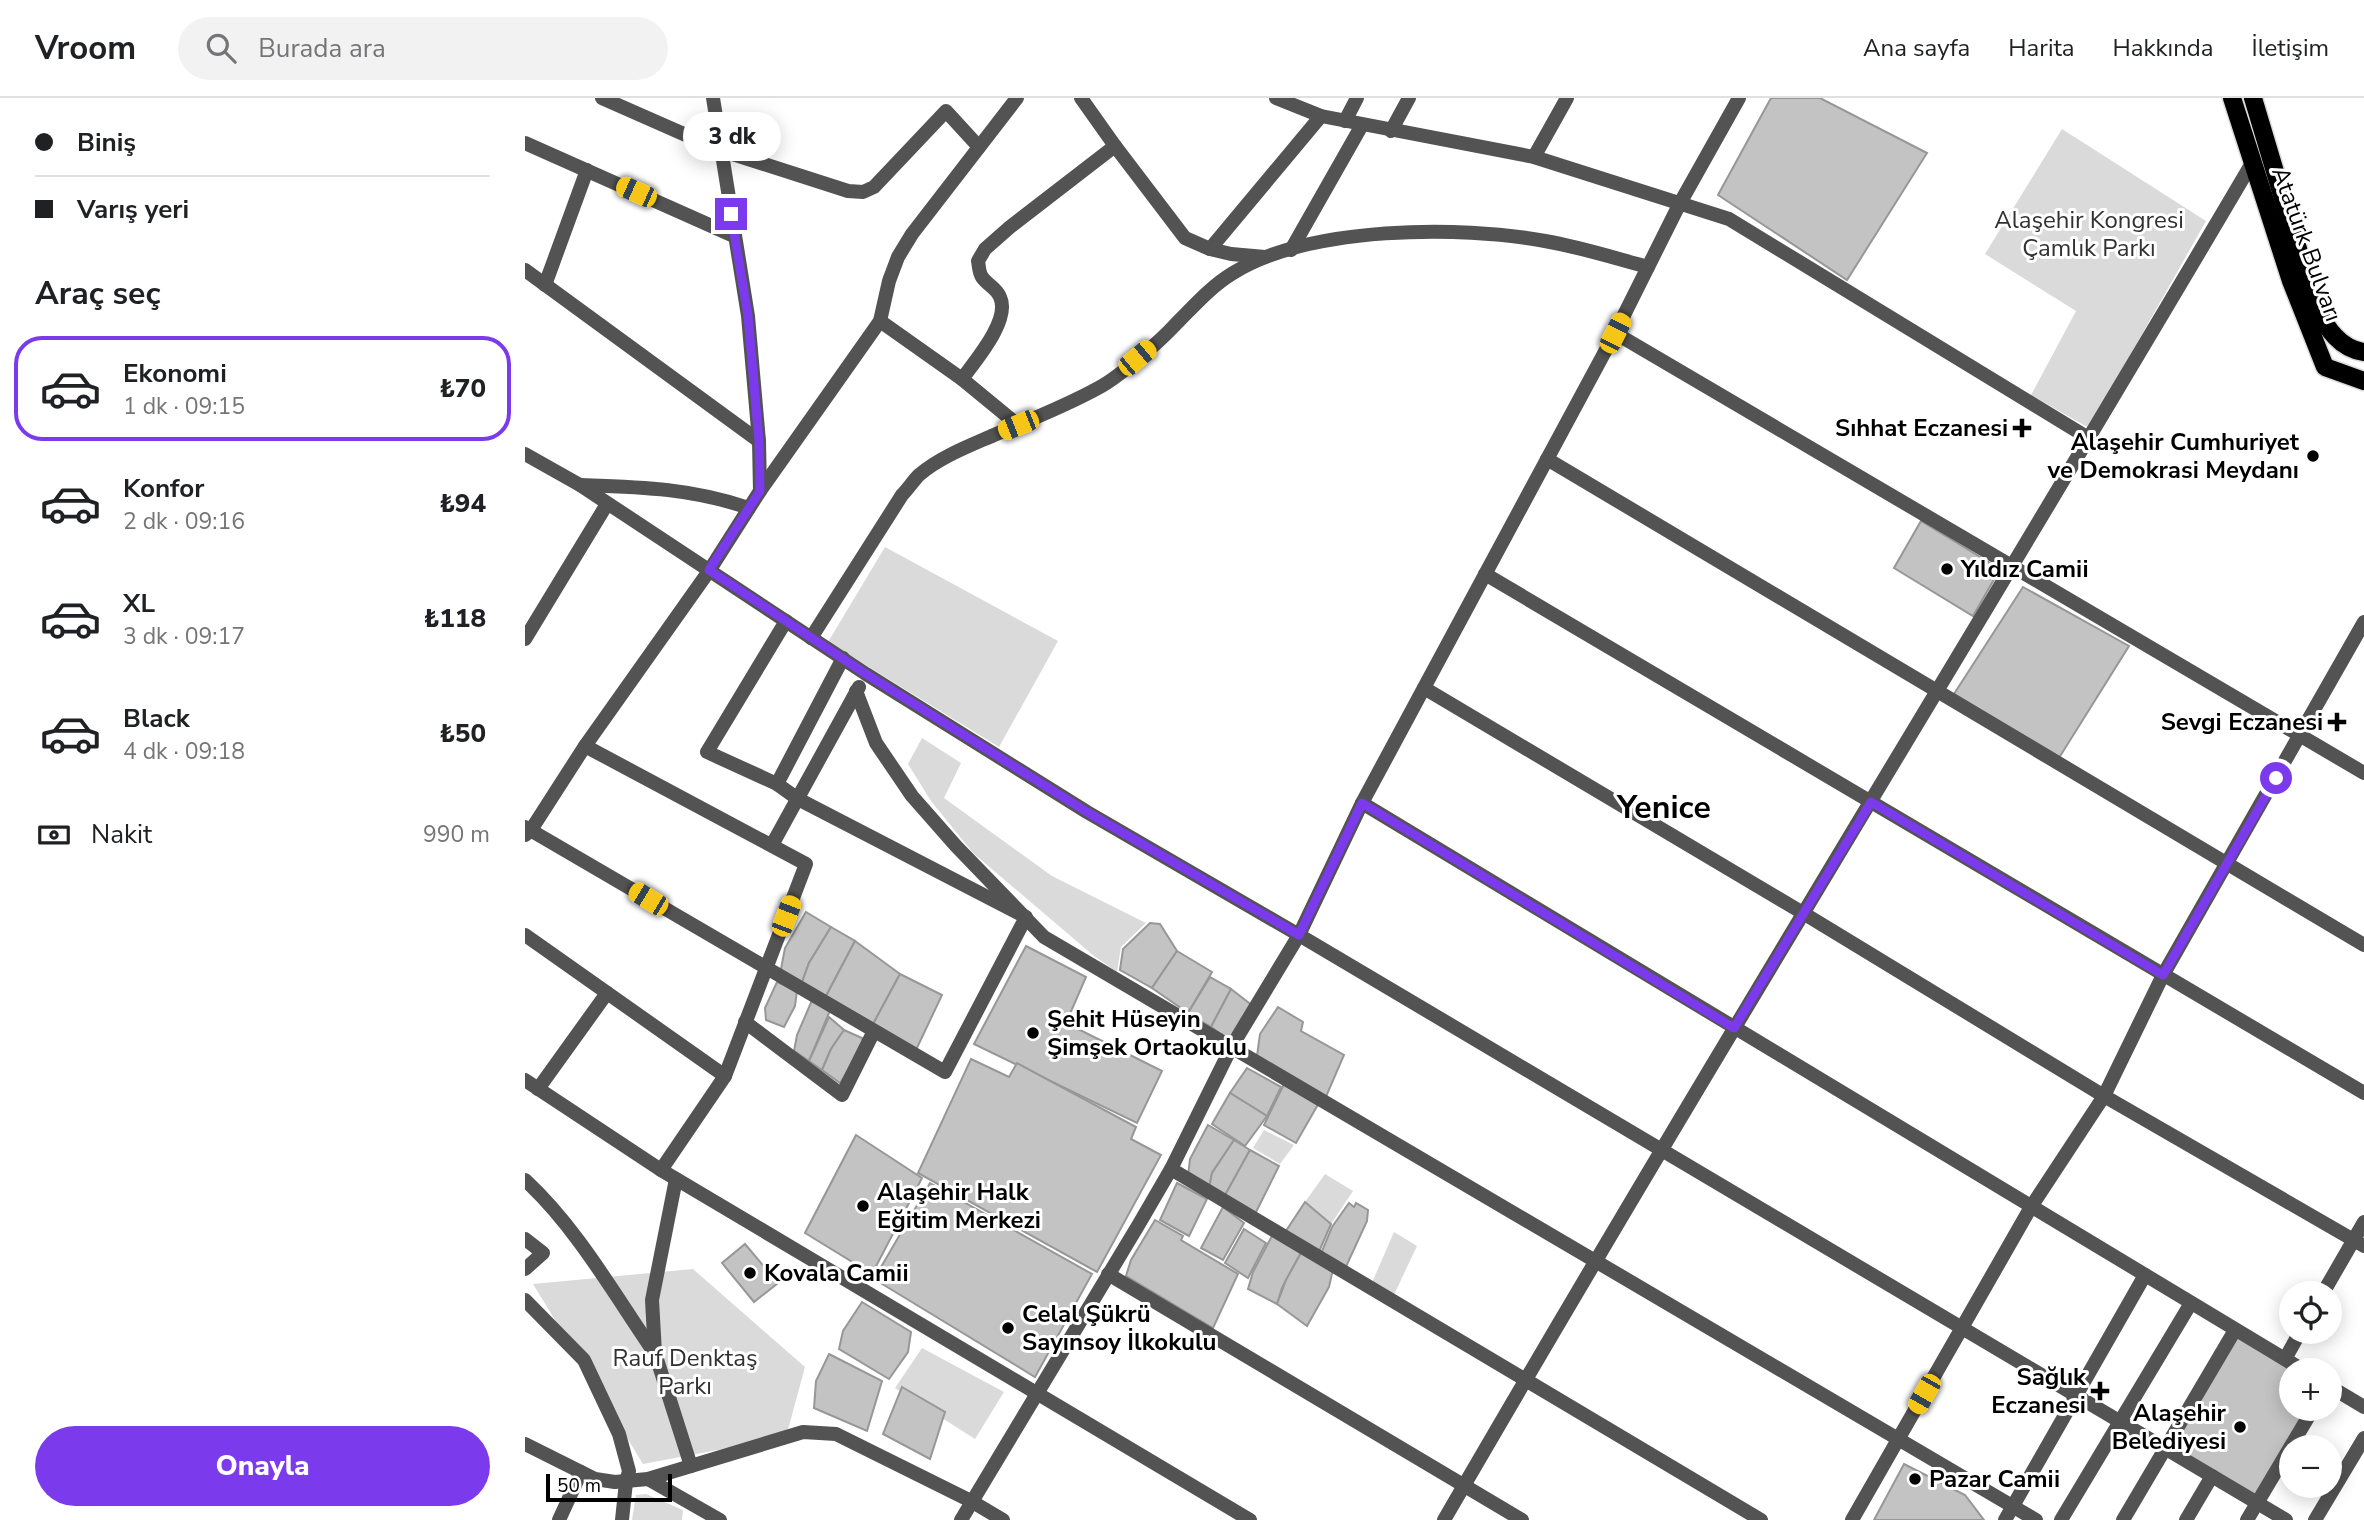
<!DOCTYPE html>
<html lang="tr">
<head>
<meta charset="utf-8">
<style>
	:root { --surface:#fff; --page:#f2f2f2; --text:#202124; --muted:#757577; --line:#e0e0e0; --accent:#7c3aed }
	body { margin:0; font-family:"Nunito Sans",sans-serif; background:var(--page); color:var(--text); height:100vh; display:flex; flex-direction:column; font-size:26px; white-space:nowrap }
	* { box-sizing:border-box; margin:0 }
	p { font-size:23px; color:var(--muted) }
	.icon { flex:none; width:38px; height:38px; fill:none; stroke:currentColor; stroke-width:2; stroke-linecap:round; stroke-linejoin:round }
	.map { position:relative; flex:1; overflow:hidden }
	.drawer { display:flex; flex-direction:column; background:var(--surface); width:525px }
	.drawer>* { flex:none }
	.banner { display:grid; align-content:center; height:154px; padding:0 35px; background:var(--surface) }
	.tools { position:absolute; left:1754px; top:1183px; display:grid; gap:14px }
	.tools a { display:grid; place-items:center; width:63px; height:63px; border-radius:50%; background:var(--surface); box-shadow:0 4px 18px #0003; font-size:35px }
	.scale { position:absolute; left:21px; bottom:18px; width:126px; box-sizing:border-box; padding-left:7px; border:4px solid #000; border-top:0; font-size:19px; line-height:24px; white-space:nowrap; color:#000; -webkit-text-stroke:5px #fff; paint-order:stroke }
	.end { position:absolute; width:32px; height:32px; margin:-16px; border:9px solid #7c3aed; background:#fff; box-shadow:0 0 0 4px #fff }
	.from { border-radius:50% }
	.bubble { position:absolute; height:49px; border-radius:24px; background:var(--surface); box-shadow:0 4px 18px #0003; font-size:23px; font-weight:800; line-height:49px; text-align:center }
	.car { position:absolute; width:21px; height:42px; margin:-21px -10px; border-radius:9px; box-shadow:0 0 5px 2px #0007; background:linear-gradient(#f5c518 24%,#345 0 40%,#f5c518 0 76%,#345 0 86%,#f5c518 0) }
	.banner b { display:flex; align-items:center; gap:24px; height:66px; font-size:26px }
	.banner b+b { border-top:2px solid var(--line) }
	.banner i { width:18px; height:18px; background:var(--text) }
	ul { padding:0; list-style:none }
	li { display:flex; align-items:center; gap:21px; height:105px; margin:0 14px 10px; padding:0 21px; border:4px solid transparent; border-radius:28px }
	li div { flex:1 }
	li b { display:block; font-size:26px }
	li em { font-style:normal; font-weight:800 }
	li.active { border-color:var(--accent) }
	li>.icon { width:63px; height:63px; stroke-width:1.5 }
	h2 { padding:0 35px; font-size:32px; line-height:84px }
	.pay { display:flex; align-items:center; gap:18px; height:77px; padding:0 35px; font-size:26px }
	.pay p { margin-inline-start:auto }
	.action { display:flex; gap:14px; margin-top:auto; padding:14px 35px }
	.action a { flex:1; height:80px; border-radius:42px; background:var(--accent); color:#fff; font-size:28px; font-weight:800; line-height:80px; text-align:center }
	header { display:flex; align-items:center; gap:42px; box-sizing:border-box; height:98px; padding:0 35px; background:var(--surface); border-bottom:2px solid var(--line) }
	header strong { font-size:33px }
	nav { display:flex; gap:38px; margin-inline-start:auto; font-size:24px }
	.search { width:490px; height:63px; background:var(--page); display:flex; align-items:center; gap:18px; box-sizing:border-box; padding:0 24px; border-radius:38px; color:var(--muted); font-size:26px }
	main { display:flex; flex:1; min-height:0 }
	.map>svg:first-child { display:block }
	.green { fill:#dadada }
	.building { fill:#c3c3c3; stroke:#979797; stroke-width:2 }
	.lines { fill:none; stroke-linecap:round; stroke-linejoin:round }
	.primary-casing { stroke:#dbdbdb; stroke-width:21 }
	.minor { stroke:#535353; stroke-width:14 }
	.tertiary { stroke:#535353; stroke-width:14 }
	.primary { stroke:#000; stroke-width:18 }
	.route { stroke:#7c3aed; stroke-width:9 }
	.poi-dot { fill:#000; stroke:#fff; stroke-width:2.5 }
	.labels { text-anchor:middle; stroke-width:6; stroke-linejoin:round; paint-order:stroke }
	.park-label { font-size:24px; fill:#313131; stroke:#fff }
	.street-label { font-size:24px; fill:#000; stroke:#fff }
	.poi-label { font-size:24px; font-weight:bold; fill:#000; stroke:#fff; text-anchor:start }
	.district-label { font-size:32px; font-weight:bold; fill:#000; stroke:#fff }
</style>
</head>
<body>
<header>
<strong>Vroom</strong>
<div class="search"><svg class="icon" aria-label="search" viewBox="0 0 24 24"><circle cx="10" cy="10" r="6"/><path d="M15 15l6 6"/></svg>Burada ara</div>
<nav><a>Ana sayfa</a><a>Harita</a><a>Hakkında</a><a>İletişim</a></nav>
</header>
<main>
<section class="drawer">
<div class="banner">
<b><i class="from"></i>Biniş</b>
<b><i></i>Varış yeri</b>
</div>
<h2>Araç seç</h2>
<ul>
<li class="active"><svg class="icon" aria-label="car" viewBox="0 0 24 24"><path d="M5 17H2v-5l4-1 3-4h7l3 4 3 1v5h-3M9 17h6M6 11h13"/><circle cx="7" cy="17" r="2"/><circle cx="17" cy="17" r="2"/></svg><div><b>Ekonomi</b><p>1 dk · 09:15</p></div><em>₺70</em></li>
<li><svg class="icon" aria-label="car" viewBox="0 0 24 24"><path d="M5 17H2v-5l4-1 3-4h7l3 4 3 1v5h-3M9 17h6M6 11h13"/><circle cx="7" cy="17" r="2"/><circle cx="17" cy="17" r="2"/></svg><div><b>Konfor</b><p>2 dk · 09:16</p></div><em>₺94</em></li>
<li><svg class="icon" aria-label="car" viewBox="0 0 24 24"><path d="M5 17H2v-5l4-1 3-4h7l3 4 3 1v5h-3M9 17h6M6 11h13"/><circle cx="7" cy="17" r="2"/><circle cx="17" cy="17" r="2"/></svg><div><b>XL</b><p>3 dk · 09:17</p></div><em>₺118</em></li>
<li><svg class="icon" aria-label="car" viewBox="0 0 24 24"><path d="M5 17H2v-5l4-1 3-4h7l3 4 3 1v5h-3M9 17h6M6 11h13"/><circle cx="7" cy="17" r="2"/><circle cx="17" cy="17" r="2"/></svg><div><b>Black</b><p>4 dk · 09:18</p></div><em>₺50</em></li>
</ul>
<div class="pay"><svg class="icon" aria-label="cash" viewBox="0 0 24 24"><path d="M3 7h18v10H3z"/><circle cx="12" cy="12" r="2"/></svg>Nakit<p>990 m</p></div>
<div class="action"><a>Onayla</a></div>
</section>
<div class="map">
<svg width="1839" height="1422" viewBox="0 0 1839 1422">
	<rect width="100%" height="100%" fill="#fff"/>
	<g class="green">
		<polygon points="1537,31 1681,123 1564,330 1506,297 1551,213 1460,156"/>
		<polygon points="360,449 533,543 474,649 303,544"/>
		<polygon points="397,640 436,665 419,700 527,778 621,825 596,849 592,874 569,858 448,755 406,703 383,666"/>
		<polygon points="739,1032 769,1047 755,1066 728,1050"/>
		<polygon points="800,1076 828,1093 806,1126 780,1104"/>
		<polygon points="869,1134 892,1148 867,1201 846,1187"/>
		<polygon points="168,1171 280,1269 261,1339 118,1366 8,1186"/>
		<polygon points="397,1250 479,1294 450,1341 370,1290"/>
		<polygon points="121,1396 158,1412 157,1422 107,1422 111,1397"/>
	</g>
	<g class="building">
		<polygon points="1246,0 1295,0 1402,55 1322,182 1193,97"/>
		<polygon points="1396,423 1475,471 1448,518 1369,470"/>
		<polygon points="1498,489 1604,548 1534,660 1429,596"/>
		<polygon points="281,814 306,829 284,865 276,887 255,876 260,850"/>
		<polygon points="625,825 635,826 652,853 627,890 595,872 598,851"/>
		<polygon points="306,829 330,843 300,900 276,887 284,865"/>
		<polygon points="330,843 375,876 347,928 300,900"/>
		<polygon points="501,848 561,879 541,925 637,973 612,1025 449,946"/>
		<polygon points="652,853 687,874 663,915 627,890"/>
		<polygon points="375,876 417,897 390,954 347,928"/>
		<polygon points="685,879 706,891 686,929 663,915"/>
		<polygon points="252,884 272,893 270,908 259,929 241,922 240,910"/>
		<polygon points="706,891 728,908 707,944 686,929"/>
		<polygon points="288,900 306,910 284,963 269,953 272,937"/>
		<polygon points="753,909 778,924 776,933 819,957 800,1001 732,958 735,936"/>
		<polygon points="304,919 319,932 306,951 297,972 284,963"/>
		<polygon points="319,932 337,940 339,947 315,985 297,972 306,951"/>
		<polygon points="446,961 484,979 492,965 611,1029 606,1041 636,1057 572,1174 393,1075"/>
		<polygon points="722,970 756,989 742,1018 705,995"/>
		<polygon points="761,982 795,1003 771,1045 739,1027"/>
		<polygon points="705,995 742,1018 720,1048 687,1026"/>
		<polygon points="683,1027 709,1042 687,1075 684,1090 663,1078 665,1061"/>
		<polygon points="331,1037 397,1080 347,1176 280,1135"/>
		<polygon points="709,1042 725,1052 699,1099 684,1090 687,1075"/>
		<polygon points="725,1052 754,1068 730,1116 699,1099"/>
		<polygon points="405,1085 567,1176 510,1279 349,1181"/>
		<polygon points="652,1085 682,1101 664,1138 635,1122"/>
		<polygon points="780,1104 806,1126 793,1156 759,1136"/>
		<polygon points="824,1105 829,1109 831,1105 843,1112 842,1123 819,1173 795,1158 807,1129"/>
		<polygon points="698,1109 719,1125 698,1162 676,1150"/>
		<polygon points="630,1122 658,1138 656,1142 713,1176 688,1230 601,1178 606,1162"/>
		<polygon points="719,1131 741,1145 723,1180 700,1165"/>
		<polygon points="748,1136 777,1153 757,1190 752,1206 723,1191 728,1174"/>
		<polygon points="220,1146 253,1185 229,1204 197,1165"/>
		<polygon points="777,1153 808,1171 804,1189 782,1228 752,1206 761,1182"/>
		<polygon points="337,1204 386,1234 383,1254 364,1281 314,1251 318,1233"/>
		<polygon points="1712,1238 1766,1272 1766,1311 1784,1311 1731,1399 1646,1348"/>
		<polygon points="304,1256 357,1283 342,1333 289,1310 291,1283"/>
		<polygon points="377,1289 420,1314 405,1361 358,1336"/>
		<polygon points="1379,1366 1440,1397 1459,1422 1349,1422"/>
	</g>
	<g class="lines">
		<defs>
			<g id="primary">
				<polyline points="1707,0 1766,183 1800,269 1839,283"/>
				<path d="M1728 0 1791 211C1802 230 1815 251 1839 254"/>
			</g>
		</defs>
		<use href="#primary" class="primary-casing"/>
		<g class="minor">
			<polyline points="77,0 195,52 323,93 338,94 349,89 421,13 454,49"/>
			<polyline points="188,0 223,218 234,343 235,393"/>
			<polyline points="556,0 590,48 660,140 685,151 706,156 740,159"/>
			<polyline points="820,23 832,0"/>
			<polyline points="866,33 884,0"/>
			<polyline points="0,45 209,138"/>
			<polyline points="1009,59 1042,0"/>
			<polyline points="685,151 796,18"/>
			<polyline points="766,152 837,27"/>
			<polyline points="0,172 234,343"/>
			<polyline points="20,187 62,72"/>
			<polyline points="355,223 437,281 493,327"/>
			<polyline points="1090,235 1839,675"/>
			<path d="M437 281C450 263 486 222 475 199 471 189 462 187 457 179 454 175 454 168 453 163L460 151 485 129 590 48"/>
			<polyline points="1022,361 1839,847"/>
			<path d="M55 387C115 389 166 390 224 410"/>
			<polyline points="960,476 1839,995"/>
			<path d="M286 540 377 397C383 391 388 383 394 377 415 359 444 348 469 337 505 322 541 308 575 289 595 278 633 245 649 228 668 209 685 189 708 175 784 128 935 127 1020 143 1055 149 1089 160 1123 169"/>
			<polyline points="0,541 82,406"/>
			<polyline points="899,590 1278,815 1579,998 1839,1148"/>
			<polyline points="331,593 351,645 387,698 431,748 519,839 1511,1422"/>
			<polyline points="60,648 281,766 200,978 136,1072"/>
			<polyline points="252,686 318,560"/>
			<polyline points="837,705 1778,1272"/>
			<polyline points="0,729 420,974 501,819 273,701 252,686 182,654 261,523"/>
			<polyline points="0,737 6,732 60,648 184,473 235,393 355,223 364,183 373,159 387,136 492,0"/>
			<polyline points="247,747 334,589"/>
			<polyline points="0,837 200,978"/>
			<polyline points="220,924 317,997 349,933"/>
			<polyline points="0,982 136,1072 725,1422"/>
			<polyline points="13,991 82,895"/>
			<polyline points="646,1071 1236,1422"/>
			<polyline points="151,1081 127,1202 130,1255 166,1368"/>
			<path d="M0 1082C52 1130 89 1196 129 1254"/>
			<polyline points="0,1141 18,1155 0,1171"/>
			<polyline points="583,1176 997,1422"/>
			<polyline points="1798,1195 1839,1124"/>
			<polyline points="0,1202 59,1262 94,1336 104,1373 101,1384 97,1422"/>
			<polyline points="1760,1261 1775,1234"/>
			<polyline points="1804,1288 1839,1309"/>
			<polyline points="123,1381 195,1422"/>
			<polyline points="446,1403 478,1422"/>
			<polyline points="34,1422 56,1374"/>
			<path d="M919 1422C1183 966 1460 519 1727 65"/>
			<polyline points="1327,1422 1506,1109 1579,998 1638,877 1839,524"/>
			<polyline points="1480,1422 1620,1177"/>
			<polyline points="1536,1422 1666,1205"/>
			<polyline points="1598,1422 1710,1232"/>
			<polyline points="1722,1422 1788,1311"/>
			<polyline points="1790,1422 1839,1340"/>
		</g>
		<g class="tertiary">
			<polyline points="751,0 796,18 1009,59 1204,121 1565,341"/>
			<polyline points="0,356 55,387 341,576 562,714 774,837 1761,1422"/>
			<polyline points="0,1346 70,1381 90,1384 123,1381 278,1334 311,1336 446,1403"/>
			<polyline points="436,1422 614,1126 646,1071 707,948 774,837 837,705 1090,235 1154,107 1214,0"/>
			<polyline points="1661,1422 1687,1378"/>
		</g>
		<use href="#primary" class="primary"/>
	</g>
	<g class="lines">
		<polyline class="route" points="206,116 223,218 234,343 235,393 184,472 341,576 562,714 774,837 837,705 1209,930 1346,704 1638,877 1751,680"/>
	</g>
	<g class="poi-dot">
		<path d="M1493.5 319.5h7v7h7v7h-7v7h-7v-7h-7v-7h7z"/>
		<circle cx="1788" cy="358" r="7"/>
		<circle cx="1422" cy="471" r="7"/>
		<path d="M1808.5 613.5h7v7h7v7h-7v7h-7v-7h-7v-7h7z"/>
		<circle cx="508" cy="935" r="7"/>
		<circle cx="338" cy="1108" r="7"/>
		<circle cx="225" cy="1175" r="7"/>
		<circle cx="483" cy="1230" r="7"/>
		<path d="M1571.5 1282.5h7v7h7v7h-7v7h-7v-7h-7v-7h7z"/>
		<circle cx="1715" cy="1329" r="7"/>
		<circle cx="1390" cy="1381" r="7"/>
	</g>
	<g class="labels">
		<g class="park-label">
			<text x="1564" y="130">Alaşehir Kongresi<tspan x="1564" dy="28">Çamlık Parkı</tspan></text>
			<text x="160" y="1268">Rauf Denktaş<tspan x="160" dy="28">Parkı</tspan></text>
		</g>
		<g class="street-label">
			<text transform="translate(1782 146) rotate(70)" y="8">Atatürk Bulvarı</text>
		</g>
		<g class="poi-label">
			<text x="1483" y="338" text-anchor="end">Sıhhat Eczanesi</text>
			<text x="1774" y="352" text-anchor="end">Alaşehir Cumhuriyet<tspan x="1774" dy="28">ve Demokrasi Meydanı</tspan></text>
			<text x="1436" y="479">Yıldız Camii</text>
			<text x="1798" y="632" text-anchor="end">Sevgi Eczanesi</text>
			<text x="522" y="929">Şehit Hüseyin<tspan x="522" dy="28">Şimşek Ortaokulu</tspan></text>
			<text x="352" y="1102">Alaşehir Halk<tspan x="352" dy="28">Eğitim Merkezi</tspan></text>
			<text x="239" y="1183">Kovala Camii</text>
			<text x="497" y="1224">Celal Şükrü<tspan x="497" dy="28">Sayınsoy İlkokulu</tspan></text>
			<text x="1561" y="1287" text-anchor="end">Sağlık<tspan x="1561" dy="28">Eczanesi</tspan></text>
			<text x="1701" y="1323" text-anchor="end">Alaşehir<tspan x="1701" dy="28">Belediyesi</tspan></text>
			<text x="1404" y="1389">Pazar Camii</text>
		</g>
		<g class="district-label">
			<text x="1139" y="720">Yenice</text>
		</g>
	</g>
</svg>
<div class="tools">
<a><svg class="icon" aria-label="locate" viewBox="0 0 24 24"><circle cx="12" cy="12" r="6"/><path d="M12 2v4M12 18v4M2 12h4M18 12h4"/></svg></a>
<a>+</a>
<a>−</a>
</div>
<div class="scale">50 m</div>
<i class="end from" style="left:1751px;top:680px"></i>
<i class="end" style="left:206px;top:116px"></i>
<div class="bubble" style="left:158px;top:14px;width:98px">3 dk</div>
<i class="car" style="left:111px;top:94px;rotate:294deg"></i>
<i class="car" style="left:1090px;top:235px;rotate:27deg"></i>
<i class="car" style="left:612px;top:260px;rotate:50deg"></i>
<i class="car" style="left:493px;top:327px;rotate:248deg"></i>
<i class="car" style="left:123px;top:801px;rotate:301deg"></i>
<i class="car" style="left:261px;top:818px;rotate:21deg"></i>
<i class="car" style="left:1399px;top:1296px;rotate:210deg"></i>
</div>
</main>
</body>
</html>
